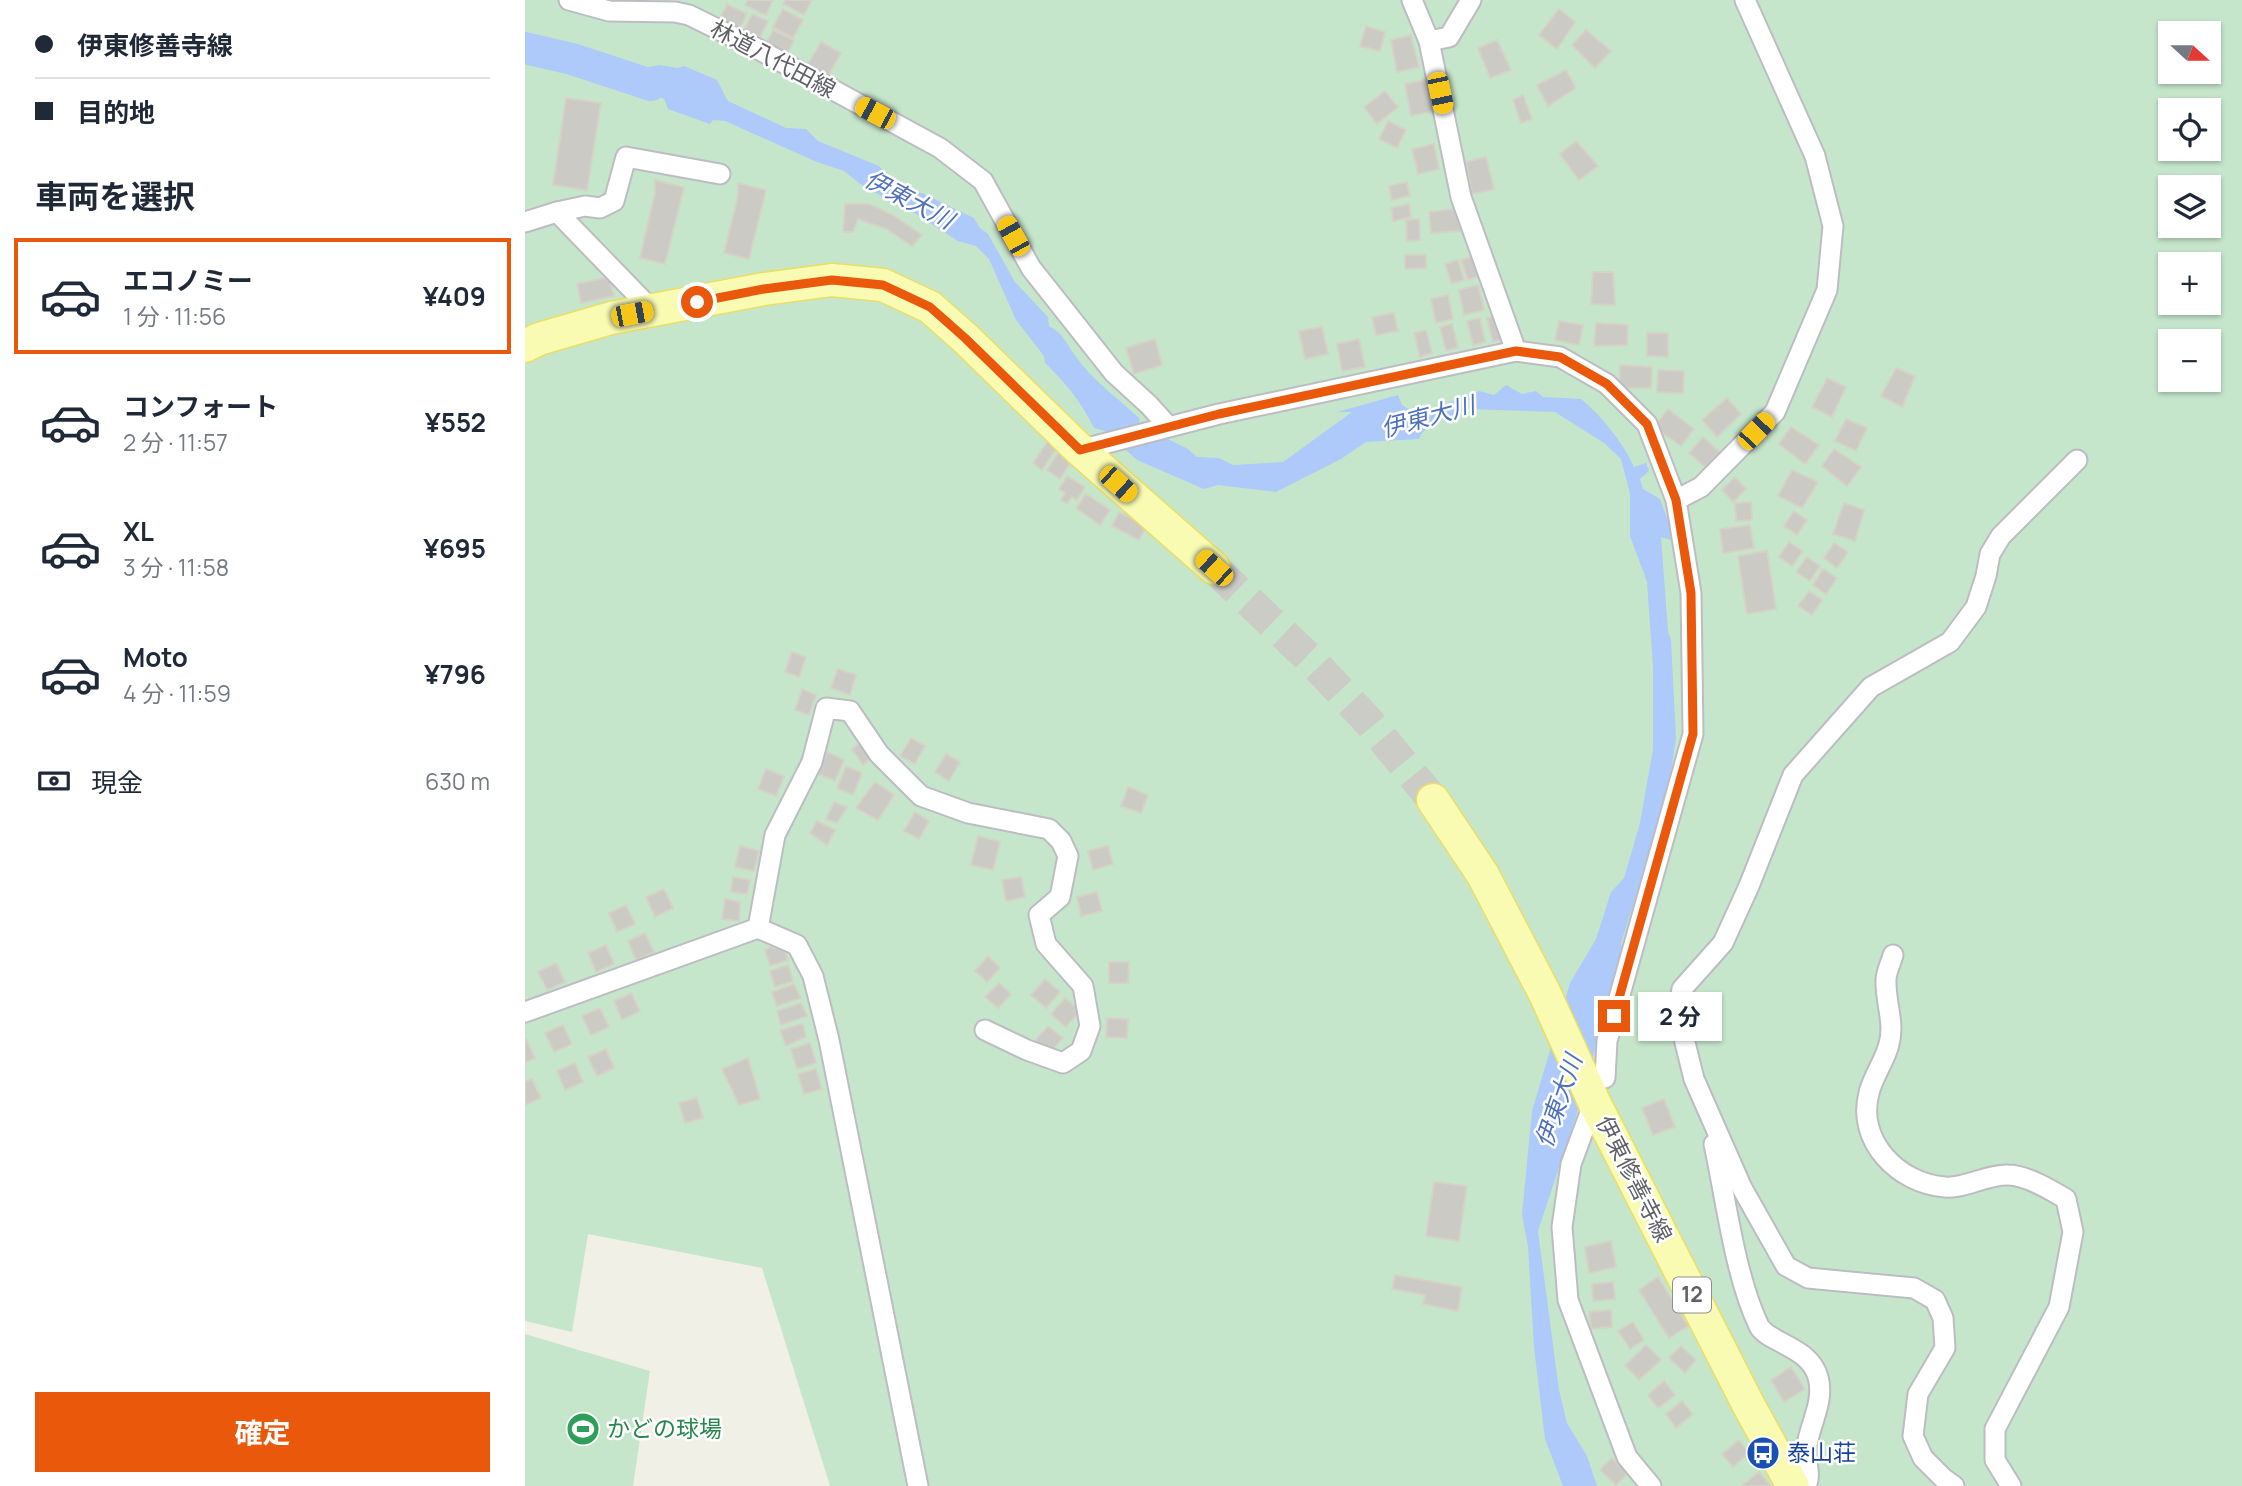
<!DOCTYPE html>
<html lang="ja">
<head>
<meta charset="utf-8">
<style>
	:root { --surface:#fff; --page:#f6f6f7; --text:#1f2937; --muted:#747a83; --line:#e0e1e3; --accent:#ea580c }
	body { margin:0; font-family:Manrope,"Noto Sans JP",sans-serif; background:var(--page); color:var(--text); height:100vh; display:flex; flex-direction:column; font-size:26px; white-space:nowrap }
	* { box-sizing:border-box; margin:0 }
	p { font-size:23px; color:var(--muted) }
	.icon { flex:none; width:38px; height:38px; fill:none; stroke:currentColor; stroke-width:2; stroke-linecap:round; stroke-linejoin:round }
	.map { position:relative; flex:1; overflow:hidden }
	.drawer { display:flex; flex-direction:column; background:var(--surface); width:525px }
	.drawer>* { flex:none }
	.hud { display:grid; align-content:center; height:154px; padding:0 35px; background:var(--surface) }
	.needle { width:46px; rotate:111deg }
	.tools { position:absolute; left:1633px; top:21px; display:grid; gap:14px }
	.tools a { display:grid; place-items:center; width:63px; height:63px; border-radius:0px; background:var(--surface); box-shadow:0 2px 5px #0004; font-size:35px }
	.end { position:absolute; width:32px; height:32px; margin:-16px; border:9px solid #ea580c; background:#fff; box-shadow:0 0 0 4px #fff }
	.from { border-radius:50% }
	.bubble { position:absolute; height:49px; border-radius:0px; background:var(--surface); box-shadow:0 2px 5px #0004; font-size:23px; font-weight:700; line-height:49px; text-align:center }
	.car { position:absolute; width:21px; height:42px; margin:-21px -10px; border-radius:9px; box-shadow:0 0 5px 2px #0007; background:linear-gradient(#f5c518 24%,#345 0 40%,#f5c518 0 76%,#345 0 86%,#f5c518 0) }
	.hud b { display:flex; align-items:center; gap:24px; height:66px; font-size:26px }
	.hud b+b { border-top:2px solid var(--line) }
	.hud i { width:18px; height:18px; background:var(--text) }
	ul { padding:0; list-style:none }
	li { display:flex; align-items:center; gap:21px; height:116px; margin:0 14px 10px; padding:0 21px; border:4px solid transparent; border-radius:0px }
	li div { flex:1 }
	li b { display:block; font-size:26px }
	li em { font-style:normal; font-weight:700 }
	li.selected { border-color:var(--accent) }
	li>.icon { width:63px; height:63px; stroke-width:1.5 }
	h2 { padding:0 35px; font-size:32px; line-height:84px }
	.pay { display:flex; align-items:center; gap:18px; height:77px; padding:0 35px; font-size:26px }
	.pay p { margin-inline-start:auto }
	.button { display:flex; gap:14px; margin-top:auto; padding:14px 35px }
	.button a { flex:1; height:80px; border-radius:0px; background:var(--accent); color:#fff; font-size:28px; font-weight:700; line-height:80px; text-align:center }
	main { display:flex; flex:1; min-height:0 }
	.map>svg:first-child { display:block }
	.green { fill:#c6e6cc; fill-rule:evenodd }
	.water { fill:#adcafa }
	.lines { fill:none; stroke-linecap:round; stroke-linejoin:round }
	.river { stroke:#adcafa; stroke-width:32 }
	.building { fill:#cccac4; stroke:#d4d3c6; stroke-width:2 }
	.primary-tunnel { stroke:#ccccc7; stroke-width:32; stroke-dasharray:32 16; stroke-linecap:butt }
	.street-casing { stroke:#bcbdc2; stroke-width:23 }
	.primary-casing { stroke:#eade66; stroke-width:35 }
	.street { stroke:#fff; stroke-width:19 }
	.primary { stroke:#f9fbb2; stroke-width:32 }
	.route { stroke:#ea580c; stroke-width:9 }
	.labels { text-anchor:middle; stroke-width:5; stroke-linejoin:round; paint-order:stroke }
	.shield { fill:#fff; stroke:#8f9095; stroke-width:2 }
	.shield-label { font-size:21px; font-weight:bold; fill:#5f6167 }
	.street-label { font-size:23px; fill:#5f6167; stroke:#fff }
	.leisure-label { font-size:23px; fill:#27864d; stroke:#fff; text-anchor:start }
	.transit-label { font-size:23px; fill:#164399; stroke:#fff; text-anchor:start }
	.water-label { font-size:24px; font-style:italic; fill:#4f70be; stroke:#fff }
</style>
</head>
<body>
<main>
<section class="drawer">
<div class="hud">
<b><i class="from"></i>伊東修善寺線</b>
<b><i></i>目的地</b>
</div>
<h2>車両を選択</h2>
<ul>
<li class="selected"><svg class="icon" aria-label="car" viewBox="0 0 24 24"><path d="M5 17H2v-5l4-1 3-4h7l3 4 3 1v5h-3M9 17h6M6 11h13"/><circle cx="7" cy="17" r="2"/><circle cx="17" cy="17" r="2"/></svg><div><b>エコノミー</b><p>1 分 · 11:56</p></div><em>¥409</em></li>
<li><svg class="icon" aria-label="car" viewBox="0 0 24 24"><path d="M5 17H2v-5l4-1 3-4h7l3 4 3 1v5h-3M9 17h6M6 11h13"/><circle cx="7" cy="17" r="2"/><circle cx="17" cy="17" r="2"/></svg><div><b>コンフォート</b><p>2 分 · 11:57</p></div><em>¥552</em></li>
<li><svg class="icon" aria-label="car" viewBox="0 0 24 24"><path d="M5 17H2v-5l4-1 3-4h7l3 4 3 1v5h-3M9 17h6M6 11h13"/><circle cx="7" cy="17" r="2"/><circle cx="17" cy="17" r="2"/></svg><div><b>XL</b><p>3 分 · 11:58</p></div><em>¥695</em></li>
<li><svg class="icon" aria-label="car" viewBox="0 0 24 24"><path d="M5 17H2v-5l4-1 3-4h7l3 4 3 1v5h-3M9 17h6M6 11h13"/><circle cx="7" cy="17" r="2"/><circle cx="17" cy="17" r="2"/></svg><div><b>Moto</b><p>4 分 · 11:59</p></div><em>¥796</em></li>
</ul>
<div class="pay"><svg class="icon" aria-label="cash" viewBox="0 0 24 24"><path d="M3 7h18v10H3z"/><circle cx="12" cy="12" r="2"/></svg>現金<p>630 m</p></div>
<div class="button"><a>確定</a></div>
</section>
<div class="map">
<svg width="1717" height="1486" viewBox="0 0 1717 1486">
	<rect width="100%" height="100%" fill="#f0f0e7"/>
	<g class="green">
		<path d="M0 0H1717V1486H305L237 1268 63 1234 47 1332 0 1321ZM1645 33H1684V72H1645ZM1645 110H1684V149H1645ZM1645 187H1684V226H1645ZM1645 264H1684V303H1645ZM1645 341H1684V380H1645Z"/>
		<polygon points="0,1334 125,1371 108,1486 0,1486"/>
	</g>
	<path class="water" d="M134 65 153 68 159 66 192 80 203 101 261 128 281 129 293 141 354 166 372 184 388 192 397 193 449 218 455 228 463 234 490 282 523 317 524 326C538 332 543 347 552 358 569 382 593 398 614 418L615 425 663 449 672 457 694 458 708 465 758 462 827 412H812L873 395 877 405 895 416 920 404 954 391 969 395 981 385 997 394 1011 391 1018 397 1056 399C1075 414 1100 445 1109 467L1121 463 1124 471 1115 479 1118 489 1135 499 1145 526 1146 540 1136 537 1143 631 1146 640 1151 738 1142 798 1096 943 1097 955 1050 1119 1013 1231 1034 1390 1042 1423 1062 1456 1072 1486H1038L1020 1439 1009 1347 1003 1247 997 1214 1007 1111 1045 983 1071 939 1086 892 1099 878 1115 823 1128 749V667L1122 582 1105 536V494L1096 459 1079 443 1030 412 944 409 911 421 897 433 894 439 841 442 816 459 751 492 693 485 679 489 612 460 580 431 569 428C556 402 541 383 520 363L519 356 491 320 464 259 451 246 433 241 386 211 339 187 319 171 292 162 200 121 188 120 185 124 143 109 139 99 113 84 80 72 110 70Z"/>
	<g class="lines">
		<polyline class="river" points="0,48 47,59 126,85"/>
	</g>
	<g class="building">
		<polygon points="223,0 248,0 241,15 220,5"/>
		<polygon points="261,0 287,0 279,15 258,4"/>
		<polygon points="202,4 222,14 214,30 194,20"/>
		<polygon points="258,9 278,20 268,38 248,27"/>
		<polygon points="1034,9 1050,22 1032,49 1014,35"/>
		<polygon points="227,14 243,21 233,42 217,34"/>
		<polygon points="841,26 860,32 855,51 835,46"/>
		<polygon points="248,30 269,40 261,56 240,46"/>
		<polygon points="1061,30 1086,51 1070,68 1047,45"/>
		<polygon points="886,35 894,67 872,72 866,40"/>
		<polygon points="972,40 986,70 965,78 953,48"/>
		<polygon points="296,42 316,53 302,78 282,66"/>
		<polygon points="1041,70 1051,88 1023,106 1012,85"/>
		<polygon points="900,80 909,111 886,116 880,84"/>
		<polygon points="860,91 873,107 852,124 839,107"/>
		<polygon points="998,95 1007,119 996,123 988,100"/>
		<polygon points="41,98 76,103 62,190 28,185"/>
		<polygon points="863,121 881,130 872,148 854,139"/>
		<polygon points="1051,141 1073,166 1054,180 1035,154"/>
		<polygon points="909,144 914,169 893,174 887,149"/>
		<polygon points="961,157 969,189 947,194 941,162"/>
		<polygon points="130,180 159,187 140,264 115,258 130,193"/>
		<polygon points="882,182 885,196 867,200 864,186"/>
		<polygon points="213,183 241,190 224,259 199,253 213,196"/>
		<polygon points="320,204 344,204 368,215 397,235 387,246 361,229 333,219 328,232 318,232"/>
		<polygon points="884,204 886,217 868,221 866,208"/>
		<polygon points="936,208 938,231 906,233 904,212"/>
		<polygon points="894,219 895,240 882,241 881,220"/>
		<polygon points="880,255 901,255 901,268 880,269"/>
		<polygon points="949,256 955,276 943,280 936,260"/>
		<polygon points="933,260 939,280 927,284 920,264"/>
		<polygon points="1068,272 1088,272 1090,305 1066,304"/>
		<polygon points="84,277 89,296 56,303 52,284"/>
		<polygon points="953,285 959,310 939,315 934,290"/>
		<polygon points="923,295 928,319 911,323 906,299"/>
		<polygon points="869,313 873,331 851,335 847,317"/>
		<polygon points="974,315 980,338 968,342 962,318"/>
		<polygon points="955,318 960,342 948,345 942,321"/>
		<polygon points="1034,321 1058,325 1054,345 1030,340"/>
		<polygon points="1071,323 1103,325 1102,345 1069,346"/>
		<polygon points="927,324 933,347 921,351 915,327"/>
		<polygon points="797,327 803,354 780,359 774,331"/>
		<polygon points="901,330 907,353 895,357 889,333"/>
		<polygon points="1122,333 1143,333 1143,357 1122,356"/>
		<polygon points="630,339 637,365 609,374 601,348"/>
		<polygon points="834,339 840,367 817,371 812,344"/>
		<polygon points="1095,365 1127,367 1126,388 1094,388"/>
		<polygon points="1371,368 1390,376 1377,407 1356,396"/>
		<polygon points="1133,370 1159,371 1158,393 1132,392"/>
		<polygon points="1302,378 1321,387 1307,417 1287,407"/>
		<polygon points="1202,398 1216,414 1192,437 1177,420"/>
		<polygon points="1143,409 1169,429 1156,446 1129,427"/>
		<polygon points="1321,419 1342,428 1331,451 1310,441"/>
		<polygon points="1266,427 1294,445 1280,464 1254,444"/>
		<polygon points="1178,437 1196,453 1181,468 1164,453"/>
		<polygon points="524,440 533,446 517,470 508,463"/>
		<polygon points="1309,449 1336,467 1322,486 1297,466"/>
		<polygon points="535,450 548,458 535,479 522,470"/>
		<polygon points="1267,470 1293,482 1277,508 1253,496"/>
		<polygon points="542,476 560,487 552,500 547,497 542,504 536,500 540,493 534,489"/>
		<polygon points="1210,477 1221,489 1208,502 1197,490"/>
		<polygon points="561,494 585,510 575,525 551,508"/>
		<polygon points="1226,502 1227,520 1211,521 1210,503"/>
		<polygon points="1319,503 1339,510 1330,541 1308,534"/>
		<polygon points="1269,511 1282,520 1272,535 1259,526"/>
		<polygon points="594,512 622,525 614,540 587,526"/>
		<polygon points="1225,525 1229,548 1198,553 1195,529"/>
		<polygon points="1264,542 1278,551 1267,566 1254,557"/>
		<polygon points="1309,543 1323,552 1312,568 1299,558"/>
		<polygon points="1242,551 1251,609 1222,614 1213,556"/>
		<polygon points="1282,557 1295,566 1285,581 1271,572"/>
		<polygon points="1298,569 1312,578 1301,594 1288,585"/>
		<polygon points="1284,591 1297,600 1287,615 1273,606"/>
		<polygon points="267,652 281,657 274,677 260,672"/>
		<polygon points="313,669 331,675 325,695 306,688"/>
		<polygon points="277,689 291,695 284,715 270,710"/>
		<polygon points="386,738 400,746 390,764 375,756"/>
		<polygon points="335,743 346,758 338,765 327,749"/>
		<polygon points="302,752 319,760 310,781 293,774"/>
		<polygon points="421,754 435,762 424,781 410,772"/>
		<polygon points="321,766 337,773 328,795 312,788"/>
		<polygon points="241,769 259,776 251,796 233,789"/>
		<polygon points="350,782 369,795 353,820 331,808"/>
		<polygon points="603,787 623,795 616,813 596,806"/>
		<polygon points="309,802 322,807 312,823 301,819"/>
		<polygon points="390,812 404,821 394,839 379,831"/>
		<polygon points="292,821 310,830 302,845 285,833"/>
		<polygon points="453,836 475,842 468,870 446,865"/>
		<polygon points="215,846 234,851 229,871 210,867"/>
		<polygon points="583,846 588,864 568,870 563,851"/>
		<polygon points="208,877 225,880 222,894 206,892"/>
		<polygon points="496,877 500,897 481,901 477,880"/>
		<polygon points="139,889 148,908 130,917 121,897"/>
		<polygon points="572,892 577,911 556,916 552,897"/>
		<polygon points="200,899 215,902 214,921 197,919"/>
		<polygon points="101,905 110,924 92,932 84,913"/>
		<polygon points="120,933 129,952 111,960 103,941"/>
		<polygon points="81,945 89,964 71,972 63,953"/>
		<polygon points="245,947 260,951 263,960 245,966 240,950"/>
		<polygon points="463,956 475,968 462,982 450,971"/>
		<polygon points="584,962 604,962 603,983 584,983"/>
		<polygon points="31,963 40,982 22,990 13,972"/>
		<polygon points="263,965 268,981 250,987 245,971"/>
		<polygon points="520,979 535,992 521,1008 506,995"/>
		<polygon points="474,983 486,994 473,1008 460,997"/>
		<polygon points="269,984 276,998 252,1006 247,992"/>
		<polygon points="106,993 115,1011 97,1020 89,1001"/>
		<polygon points="540,998 555,1011 541,1027 526,1014"/>
		<polygon points="276,1003 282,1016 256,1025 252,1011"/>
		<polygon points="75,1008 84,1027 66,1035 57,1016"/>
		<polygon points="582,1018 603,1019 602,1038 581,1037"/>
		<polygon points="278,1024 281,1037 261,1046 255,1030"/>
		<polygon points="38,1025 47,1044 29,1052 20,1033"/>
		<polygon points="523,1026 538,1038 524,1054 510,1041"/>
		<polygon points="1,1039 10,1058 0,1063 0,1040"/>
		<polygon points="285,1043 291,1063 272,1069 266,1049"/>
		<polygon points="81,1049 89,1068 72,1076 63,1057"/>
		<polygon points="223,1058 235,1099 214,1105 197,1069"/>
		<polygon points="50,1063 58,1082 40,1090 32,1071"/>
		<polygon points="291,1069 297,1089 279,1094 273,1074"/>
		<polygon points="7,1079 16,1098 0,1105 0,1082"/>
		<polygon points="172,1098 178,1118 160,1123 154,1103"/>
		<polygon points="1139,1099 1150,1127 1128,1135 1117,1108"/>
		<polygon points="909,1182 942,1186 934,1241 901,1236"/>
		<polygon points="1086,1241 1091,1267 1064,1273 1060,1247"/>
		<polygon points="870,1275 937,1287 933,1311 898,1304 900,1295 867,1289"/>
		<polygon points="1133,1277 1163,1326 1144,1338 1114,1290"/>
		<polygon points="1088,1282 1090,1299 1068,1301 1067,1284"/>
		<polygon points="1086,1310 1087,1327 1066,1329 1064,1312"/>
		<polygon points="1108,1322 1119,1340 1105,1349 1093,1331"/>
		<polygon points="1121,1345 1136,1360 1114,1380 1100,1365"/>
		<polygon points="1156,1346 1171,1360 1160,1373 1144,1358"/>
		<polygon points="1266,1367 1280,1389 1259,1402 1246,1380"/>
		<polygon points="1139,1381 1150,1395 1133,1408 1123,1395"/>
		<polygon points="1157,1401 1168,1414 1151,1428 1141,1414"/>
		<polygon points="1214,1440 1224,1453 1208,1467 1197,1454"/>
		<polygon points="1087,1458 1103,1473 1091,1485 1075,1470"/>
		<polygon points="1234,1472 1246,1486 1216,1486"/>
	</g>
	<g class="lines">
		<polyline class="primary-tunnel" points="689,568 786,660 844,722 908,800"/>
		<defs>
			<g id="street">
				<polyline points="44,0 84,11 150,12 164,15 231,48 415,148 458,181 506,268 589,373 624,405 643,426"/>
				<polyline points="887,0 904,41 936,197 991,351"/>
				<polyline points="904,41 924,37 946,0"/>
				<polyline points="32,212 60,206 75,208 89,201 101,157 195,174"/>
				<polyline points="0,222 32,212 127,310"/>
				<polyline points="555,450 694,414 991,351 1035,357 1082,384 1122,424 1151,500 1166,593 1168,734 1082,1041 1080,1078"/>
				<polyline points="1151,500 1176,487 1250,412 1302,290 1308,226 1290,156 1220,0"/>
				<path d="M1368 955C1366 963 1361 972 1361 980 1360 1001 1370 1023 1364 1044 1360 1061 1348 1076 1344 1093 1331 1141 1374 1184 1420 1187 1440 1189 1462 1174 1483 1175 1501 1175 1526 1190 1541 1199L1548 1232 1534 1307 1470 1429V1460L1486 1486"/>
				<polyline points="0,1012 233,928"/>
				<polyline points="1069,1102 1046,1164 1037,1227 1043,1300 1102,1457 1126,1486"/>
				<path d="M1189 1144C1201 1200 1210 1276 1234 1326 1243 1343 1284 1346 1293 1377 1300 1402 1284 1425 1281 1450 1280 1463 1287 1473 1281 1486"/>
				<polyline points="393,1486 304,1040 288,976 272,945 233,928 250,835 287,762 301,708 325,711 354,754 396,796 443,813 524,829 536,841 543,856 535,897 514,915 521,944 558,986 565,1026 556,1051 538,1063 502,1050 460,1030"/>
				<polyline points="1429,1486 1418,1478 1398,1458 1388,1436 1393,1394 1420,1348 1418,1318 1410,1300 1389,1288 1283,1278 1261,1266 1217,1188 1169,1079 1153,1014 1157,989 1198,943 1224,886 1268,775 1346,687 1425,642 1451,607 1461,576 1465,554 1476,536 1552,460"/>
			</g>
			<g id="primary">
				<polyline points="0,346 14,339 86,318 239,289 307,280 358,285 405,307 440,338 555,450 689,568"/>
				<polyline points="908,800 958,875 1020,994 1069,1102 1224,1406 1268,1486"/>
			</g>
		</defs>
		<use href="#street" class="street-casing"/>
		<use href="#primary" class="primary-casing"/>
		<use href="#street" class="street"/>
		<use href="#primary" class="primary"/>
	</g>
	<g class="lines">
		<polyline class="route" points="172,302 239,289 307,280 358,285 405,307 440,338 555,450 694,414 991,351 1035,357 1082,384 1122,424 1151,500 1166,593 1168,734 1089,1016"/>
	</g>
	<defs>
		<symbol id="stadium-disc" viewBox="-11 -11 22 22"><circle r="9.5" fill="#2e9e5b" stroke="#fff"/><path d="M0-5a6.5 5 0 1 0 0 10a6.5 5 0 1 0 0-10ZM-3.5-1.8h7v3.6h-7Z" fill="#fff"/></symbol>
		<symbol id="bus-disc" viewBox="-11 -11 22 22"><circle r="9.5" fill="#1a4fb4" stroke="#fff"/><path d="M-5-6H5V4H4V6H2V4H-2V6H-4V4H-5ZM-3.5-4V0h7V-4ZM-3.5 1.2v1.5H-2V1.2ZM2 1.2v1.5H3.5V1.2Z" fill="#fff"/></symbol>
	</defs>
	<g fill-rule="evenodd">
		<use href="#stadium-disc" x="39" y="1410" width="38" height="38"/>
		<use href="#bus-disc" x="1219" y="1434" width="38" height="38"/>
	</g>
	<g class="labels">
		<rect class="shield" x="1148" y="1277.5" width="38" height="35" rx="5"/>
		<g class="shield-label">
			<text x="1167" y="1302">12</text>
		</g>
		<g class="street-label">
			<text transform="translate(248 59) rotate(28)" y="8">林道八代田線</text>
			<text transform="translate(1109 1179) rotate(63)" y="8">伊東修善寺線</text>
		</g>
		<g class="leisure-label">
			<text x="82" y="1437">かどの球場</text>
		</g>
		<g class="transit-label">
			<text x="1262" y="1461">泰山荘</text>
		</g>
		<g class="water-label">
			<text transform="translate(384 200) rotate(28)" y="8">伊東大川</text>
			<text transform="translate(903 417) rotate(-15)" y="8">伊東大川</text>
			<text transform="translate(1034 1101) rotate(-71)" y="8">伊東大川</text>
		</g>
	</g>
</svg>
<div class="tools">
<a><svg class="needle" viewBox="-14 -14 28 28"><path d="M0-13l5 13h-10z" fill="#e53935"/><path d="M0 13l5-13h-10z" fill="#747a83"/></svg></a>
<a><svg class="icon" aria-label="locate" viewBox="0 0 24 24"><circle cx="12" cy="12" r="6"/><path d="M12 2v4M12 18v4M2 12h4M18 12h4"/></svg></a>
<a><svg class="icon" aria-label="layers" viewBox="0 0 24 24"><path d="M12 4l9 5-9 5-9-5zM3 14l9 5 9-5"/></svg></a>
<a>+</a>
<a>−</a>
</div>
<i class="end from" style="left:172px;top:302px"></i>
<i class="end" style="left:1089px;top:1016px"></i>
<div class="bubble" style="left:1113px;top:992px;width:84px">2 分</div>
<i class="car" style="left:915px;top:93px;rotate:168deg"></i>
<i class="car" style="left:350px;top:113px;rotate:298deg"></i>
<i class="car" style="left:488px;top:236px;rotate:331deg"></i>
<i class="car" style="left:107px;top:314px;rotate:79deg"></i>
<i class="car" style="left:1231px;top:431px;rotate:44deg"></i>
<i class="car" style="left:593px;top:484px;rotate:132deg"></i>
<i class="car" style="left:689px;top:568px;rotate:312deg"></i>
</div>
</main>
</body>
</html>
